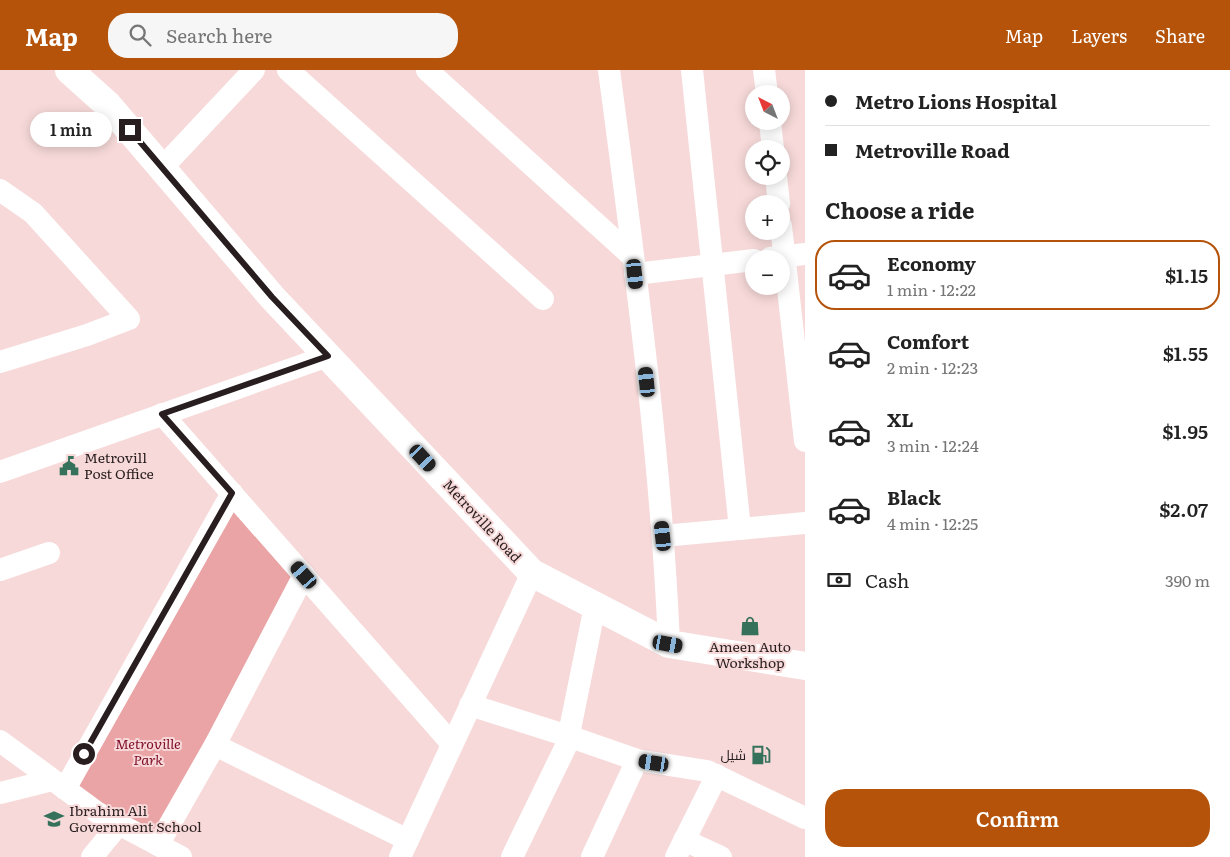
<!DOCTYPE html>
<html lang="en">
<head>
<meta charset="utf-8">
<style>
	:root { --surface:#fff; --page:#f6f6f6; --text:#222; --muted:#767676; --line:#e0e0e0; --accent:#b45309 }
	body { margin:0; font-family:Literata,Cairo,serif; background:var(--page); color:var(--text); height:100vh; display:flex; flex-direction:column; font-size:19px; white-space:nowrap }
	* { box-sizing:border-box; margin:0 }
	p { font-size:16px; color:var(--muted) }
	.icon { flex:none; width:28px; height:28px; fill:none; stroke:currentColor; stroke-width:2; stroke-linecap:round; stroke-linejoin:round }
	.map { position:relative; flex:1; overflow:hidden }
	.sheet { display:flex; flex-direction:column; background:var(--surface); width:425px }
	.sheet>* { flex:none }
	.guide { display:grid; align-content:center; height:110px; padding:0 20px; background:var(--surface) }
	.needle { width:32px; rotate:318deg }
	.tools { position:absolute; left:745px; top:15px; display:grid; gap:10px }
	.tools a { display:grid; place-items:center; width:45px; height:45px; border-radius:50%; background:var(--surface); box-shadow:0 2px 12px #0003; font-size:25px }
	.end { position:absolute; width:22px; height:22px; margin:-11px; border:6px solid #291e1f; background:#fff; box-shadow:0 0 0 2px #fff }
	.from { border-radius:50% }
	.bubble { position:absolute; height:35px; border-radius:18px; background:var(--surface); box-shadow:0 2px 12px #0003; font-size:16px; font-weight:600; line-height:35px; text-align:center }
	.car { position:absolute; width:15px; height:30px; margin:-15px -8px; border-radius:6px; box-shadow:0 0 4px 1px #0007; background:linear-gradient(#222 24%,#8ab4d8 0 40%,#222 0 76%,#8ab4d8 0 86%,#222 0) }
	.guide b { display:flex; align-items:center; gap:18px; height:48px; font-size:19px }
	.guide b+b { border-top:1px solid var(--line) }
	.guide i { width:12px; height:12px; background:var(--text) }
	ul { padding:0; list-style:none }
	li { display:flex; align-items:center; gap:15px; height:70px; margin:0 10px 8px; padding:0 10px; border:2px solid transparent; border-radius:20px }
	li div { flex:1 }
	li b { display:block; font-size:19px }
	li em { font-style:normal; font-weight:600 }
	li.on { border-color:var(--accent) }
	li>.icon { width:45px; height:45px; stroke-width:1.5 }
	h2 { padding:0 20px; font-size:22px; line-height:60px }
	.pay { display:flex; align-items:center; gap:12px; height:55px; padding:0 20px; font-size:19px }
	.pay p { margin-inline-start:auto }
	.button { display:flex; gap:10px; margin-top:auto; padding:10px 20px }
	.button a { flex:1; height:58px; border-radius:20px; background:var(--accent); color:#fff; font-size:20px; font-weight:600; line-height:58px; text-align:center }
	header { display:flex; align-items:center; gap:30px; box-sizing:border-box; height:70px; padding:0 25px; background:var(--accent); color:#fff }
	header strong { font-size:24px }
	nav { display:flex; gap:28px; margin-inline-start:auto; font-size:18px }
	.search { width:350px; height:45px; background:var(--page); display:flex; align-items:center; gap:12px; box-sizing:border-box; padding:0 18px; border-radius:20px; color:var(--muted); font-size:19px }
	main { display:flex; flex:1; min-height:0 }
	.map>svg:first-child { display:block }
	.green { fill:#eaa4a6 }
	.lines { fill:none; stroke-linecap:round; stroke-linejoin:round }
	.minor { stroke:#fff; stroke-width:22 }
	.major { stroke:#fff; stroke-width:28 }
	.route { stroke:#291e1f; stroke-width:6 }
	.labels { text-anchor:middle; stroke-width:4; stroke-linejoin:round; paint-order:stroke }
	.poi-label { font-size:14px; fill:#291e1f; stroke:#f7d9d9; text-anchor:start }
	.street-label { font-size:14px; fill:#291e1f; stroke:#f7d9d9 }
	.park-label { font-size:14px; font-style:italic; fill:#7d0924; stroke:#f7d9d9 }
</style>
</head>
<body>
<header>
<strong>Map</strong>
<div class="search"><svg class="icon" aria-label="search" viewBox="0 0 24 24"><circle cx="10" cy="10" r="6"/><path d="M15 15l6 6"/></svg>Search here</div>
<nav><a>Map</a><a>Layers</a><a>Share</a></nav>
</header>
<main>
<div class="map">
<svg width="805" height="787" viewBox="0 0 805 787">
	<rect width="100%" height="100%" fill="#f7d9d9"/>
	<polygon class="green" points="232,423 304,505 158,775 65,719"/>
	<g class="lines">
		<g class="minor">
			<polyline points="288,0 543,229"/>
			<polyline points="427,0 633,187"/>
			<path d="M609 0C634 190 661 383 669 574"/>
			<polyline points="692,0 740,459"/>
			<polyline points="764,0 767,24"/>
			<polyline points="770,51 773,79"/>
			<polyline points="162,98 254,0"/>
			<polyline points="776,106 779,134"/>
			<polyline points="0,120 33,143 129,249 87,265 0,292"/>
			<polyline points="781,156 805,371"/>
			<polyline points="770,188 805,184"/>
			<polyline points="635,204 754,190"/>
			<polyline points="162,344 452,674"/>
			<polyline points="0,402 328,286"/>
			<polyline points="663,466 805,453"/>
			<polyline points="0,500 49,483"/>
			<polyline points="470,635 568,666 637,690 707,701 805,748"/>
			<polyline points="0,671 98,743 181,787"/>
			<polyline points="215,675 408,770"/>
			<polyline points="65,719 232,423"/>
			<polyline points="0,723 52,710"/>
			<polyline points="684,770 721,787"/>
			<polyline points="158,775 215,675 304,505"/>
			<polyline points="92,787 119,754"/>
			<polyline points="400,787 532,503"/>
			<polyline points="512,787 567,674 595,536"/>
			<polyline points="592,787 637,690"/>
			<polyline points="676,787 717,705"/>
		</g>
		<polyline class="major" points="69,0 108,35 272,227 532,503 669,574 805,596"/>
	</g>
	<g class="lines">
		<polyline class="route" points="84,684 232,423 162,344 328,286 272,227 130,60"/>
	</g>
	<defs>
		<symbol id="civic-bare" viewBox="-9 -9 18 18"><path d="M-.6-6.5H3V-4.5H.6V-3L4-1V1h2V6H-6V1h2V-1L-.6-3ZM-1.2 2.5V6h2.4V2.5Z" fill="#35715b" stroke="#f7d9d9" stroke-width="2.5" paint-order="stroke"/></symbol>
		<symbol id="shop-bare" viewBox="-9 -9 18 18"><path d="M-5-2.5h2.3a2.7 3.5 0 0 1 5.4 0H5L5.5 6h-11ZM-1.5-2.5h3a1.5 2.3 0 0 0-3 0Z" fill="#35715b" stroke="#f7d9d9" stroke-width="2.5" paint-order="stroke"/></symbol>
		<symbol id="fuel-bare" viewBox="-9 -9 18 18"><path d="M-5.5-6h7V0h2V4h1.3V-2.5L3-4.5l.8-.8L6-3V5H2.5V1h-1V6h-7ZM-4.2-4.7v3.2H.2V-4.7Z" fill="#35715b" stroke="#f7d9d9" stroke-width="2.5" paint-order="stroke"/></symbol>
		<symbol id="school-bare" viewBox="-9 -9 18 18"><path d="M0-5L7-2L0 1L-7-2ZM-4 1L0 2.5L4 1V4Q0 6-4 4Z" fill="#35715b" stroke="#f7d9d9" stroke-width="2.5" paint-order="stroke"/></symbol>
	</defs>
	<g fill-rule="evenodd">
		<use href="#civic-bare" x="55" y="382" width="28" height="28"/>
		<use href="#shop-bare" x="736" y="542" width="28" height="28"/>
		<use href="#fuel-bare" x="747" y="671" width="28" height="28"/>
		<use href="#school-bare" x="40" y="735" width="28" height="28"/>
	</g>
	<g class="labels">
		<g class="poi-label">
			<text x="84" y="393">Metrovill<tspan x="84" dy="16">Post Office</tspan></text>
			<text x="750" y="582" text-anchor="middle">Ameen Auto<tspan x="750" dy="16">Workshop</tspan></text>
			<text x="746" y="690" text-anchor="end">شیل</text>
			<text x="69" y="746">Ibrahim Ali<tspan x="69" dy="16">Government School</tspan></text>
		</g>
		<g class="street-label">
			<text transform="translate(482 451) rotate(47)" y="5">Metroville Road</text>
		</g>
		<g class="park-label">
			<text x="148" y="679">Metroville<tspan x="148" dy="16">Park</tspan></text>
		</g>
	</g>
</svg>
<div class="tools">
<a><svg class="needle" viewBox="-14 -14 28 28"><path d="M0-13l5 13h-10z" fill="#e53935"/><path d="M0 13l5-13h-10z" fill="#767676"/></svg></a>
<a><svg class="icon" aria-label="locate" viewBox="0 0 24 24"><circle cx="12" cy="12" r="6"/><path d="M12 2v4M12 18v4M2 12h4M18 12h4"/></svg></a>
<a>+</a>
<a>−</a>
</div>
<i class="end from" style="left:84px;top:684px"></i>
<i class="end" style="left:130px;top:60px"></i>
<div class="bubble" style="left:30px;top:42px;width:82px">1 min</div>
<i class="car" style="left:635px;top:204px;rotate:174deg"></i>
<i class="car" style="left:647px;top:312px;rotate:354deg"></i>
<i class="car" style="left:423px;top:388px;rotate:137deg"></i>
<i class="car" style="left:663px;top:466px;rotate:354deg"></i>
<i class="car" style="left:304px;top:505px;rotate:319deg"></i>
<i class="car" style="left:668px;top:574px;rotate:100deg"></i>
<i class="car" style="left:654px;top:693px;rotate:279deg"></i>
</div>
<section class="sheet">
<div class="guide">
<b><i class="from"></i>Metro Lions Hospital</b>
<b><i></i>Metroville Road</b>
</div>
<h2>Choose a ride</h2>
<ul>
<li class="on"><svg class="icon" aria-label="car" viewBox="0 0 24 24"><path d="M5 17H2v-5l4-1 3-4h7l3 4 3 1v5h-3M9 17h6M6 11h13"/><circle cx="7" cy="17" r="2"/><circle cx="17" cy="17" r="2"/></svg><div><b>Economy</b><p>1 min · 12:22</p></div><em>$1.15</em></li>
<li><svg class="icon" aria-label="car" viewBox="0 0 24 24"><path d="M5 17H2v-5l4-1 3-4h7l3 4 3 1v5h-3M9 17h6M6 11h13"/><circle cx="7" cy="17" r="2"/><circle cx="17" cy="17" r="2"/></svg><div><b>Comfort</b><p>2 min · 12:23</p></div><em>$1.55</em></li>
<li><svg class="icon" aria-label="car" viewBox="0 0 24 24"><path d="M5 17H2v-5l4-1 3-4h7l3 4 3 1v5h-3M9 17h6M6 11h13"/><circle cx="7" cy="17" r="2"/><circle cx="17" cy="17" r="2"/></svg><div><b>XL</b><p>3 min · 12:24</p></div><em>$1.95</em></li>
<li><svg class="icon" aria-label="car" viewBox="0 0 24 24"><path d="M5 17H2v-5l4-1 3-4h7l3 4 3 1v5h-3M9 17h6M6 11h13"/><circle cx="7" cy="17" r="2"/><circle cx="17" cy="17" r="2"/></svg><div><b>Black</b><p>4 min · 12:25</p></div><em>$2.07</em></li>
</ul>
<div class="pay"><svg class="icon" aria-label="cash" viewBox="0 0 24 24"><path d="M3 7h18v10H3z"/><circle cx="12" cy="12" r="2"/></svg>Cash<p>390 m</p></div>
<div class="button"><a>Confirm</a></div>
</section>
</main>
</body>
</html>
